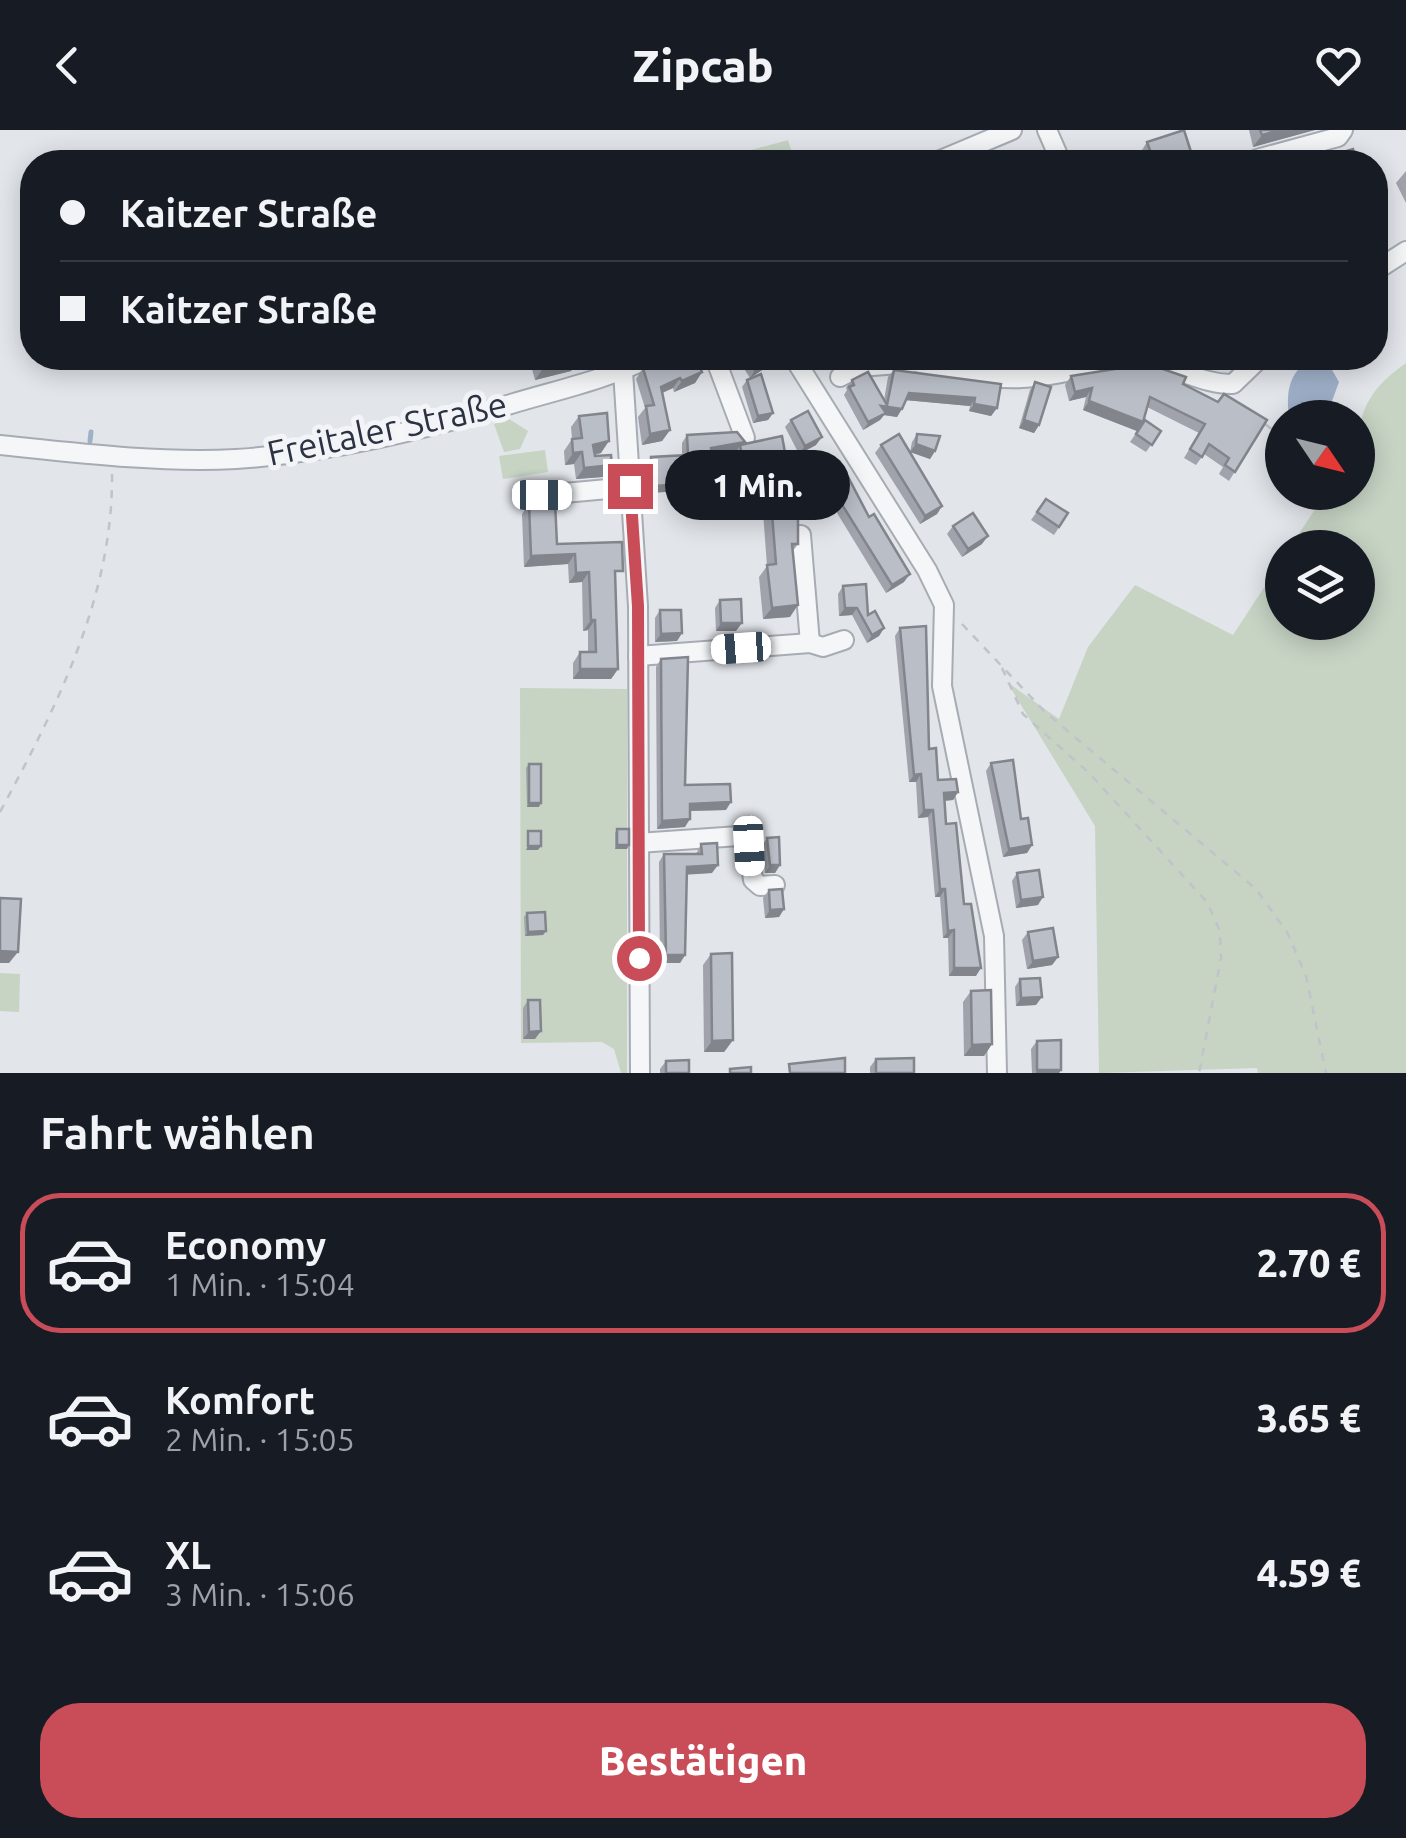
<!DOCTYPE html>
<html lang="de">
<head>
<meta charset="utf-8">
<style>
	:root { --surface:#171b24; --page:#242831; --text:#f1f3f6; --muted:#9ea1a6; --line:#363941; --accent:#c94d58 }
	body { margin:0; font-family:Ubuntu,sans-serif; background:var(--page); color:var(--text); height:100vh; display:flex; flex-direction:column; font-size:38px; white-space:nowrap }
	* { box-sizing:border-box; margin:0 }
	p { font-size:32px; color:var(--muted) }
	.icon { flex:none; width:55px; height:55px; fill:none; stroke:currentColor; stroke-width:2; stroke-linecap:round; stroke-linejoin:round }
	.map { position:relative; height:943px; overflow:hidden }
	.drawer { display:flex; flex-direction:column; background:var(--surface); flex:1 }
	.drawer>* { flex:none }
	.hud { position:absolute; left:20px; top:20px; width:1368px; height:220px; border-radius:40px; box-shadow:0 5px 25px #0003; display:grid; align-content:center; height:220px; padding:0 40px; background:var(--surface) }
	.needle { width:65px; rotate:125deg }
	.tools { position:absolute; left:1265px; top:270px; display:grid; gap:20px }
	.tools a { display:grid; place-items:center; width:110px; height:110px; border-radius:50%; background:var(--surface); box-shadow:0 5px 25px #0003; font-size:50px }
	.end { position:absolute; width:45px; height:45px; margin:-22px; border:12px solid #c94d58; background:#fff; box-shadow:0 0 0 5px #fff }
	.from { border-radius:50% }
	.bubble { position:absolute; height:70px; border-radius:35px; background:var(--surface); box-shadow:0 5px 25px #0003; font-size:32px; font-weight:800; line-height:70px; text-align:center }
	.car { position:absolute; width:30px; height:60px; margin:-30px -15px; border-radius:12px; box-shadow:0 0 8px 2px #0007; background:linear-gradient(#fff 24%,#345 0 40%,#fff 0 76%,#345 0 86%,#fff 0) }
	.hud b { display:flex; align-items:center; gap:35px; height:95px; font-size:38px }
	.hud b+b { border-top:2px solid var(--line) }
	.hud i { width:25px; height:25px; background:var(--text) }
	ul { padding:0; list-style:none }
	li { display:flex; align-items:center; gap:30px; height:140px; margin:0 20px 15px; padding:0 20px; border:5px solid transparent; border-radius:40px }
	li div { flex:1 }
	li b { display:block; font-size:38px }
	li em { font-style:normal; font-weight:800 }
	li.selected { border-color:var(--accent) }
	li>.icon { width:90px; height:90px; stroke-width:1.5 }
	h2 { padding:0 40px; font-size:45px; line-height:120px }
	.button { display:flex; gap:20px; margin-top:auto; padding:20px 40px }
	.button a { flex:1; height:115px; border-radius:40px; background:var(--accent); color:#fff; font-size:40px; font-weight:800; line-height:115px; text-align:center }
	header { display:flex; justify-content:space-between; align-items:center; height:130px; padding:0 40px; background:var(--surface); font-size:45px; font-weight:800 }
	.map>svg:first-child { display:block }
	.green { fill:#c7d4c4 }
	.water { fill:#9fb0c9 }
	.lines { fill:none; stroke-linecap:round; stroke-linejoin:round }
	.stream { stroke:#9fb0c9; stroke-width:5 }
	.minor-casing { stroke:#a7acb4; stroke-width:22 }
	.path { stroke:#c0c3c9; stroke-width:2.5; stroke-dasharray:8 8; stroke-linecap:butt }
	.minor { stroke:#f5f6f8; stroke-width:18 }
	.wall { fill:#a0a3ab }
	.shaded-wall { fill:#82858b }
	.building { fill:#babec7; stroke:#82858b; stroke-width:2.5 }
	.route { stroke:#c94d58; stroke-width:12 }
	.labels { text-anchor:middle; stroke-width:10; stroke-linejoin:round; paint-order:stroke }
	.street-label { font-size:35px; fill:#2b3242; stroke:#f2f4f7 }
</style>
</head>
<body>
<header><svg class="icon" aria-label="back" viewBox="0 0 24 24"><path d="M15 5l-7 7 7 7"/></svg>Zipcab<svg class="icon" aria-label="heart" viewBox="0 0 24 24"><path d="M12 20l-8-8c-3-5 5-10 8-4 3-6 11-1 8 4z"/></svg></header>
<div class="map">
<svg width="1406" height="943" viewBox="0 0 1406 943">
	<rect width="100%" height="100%" fill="#e2e5ea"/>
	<g class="green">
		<polygon points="788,10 795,32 708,32"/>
		<path d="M1406 233V943H1258L1257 938 1099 943 1095 696 1007 552 1059 589 1088 517 1135 455 1233 505 1282 430V492H1358V418L1290 417 1326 363 1358 362C1358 302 1351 271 1406 233Z"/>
		<polygon points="509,289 528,301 520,319 504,322 494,294"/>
		<polygon points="545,320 548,342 503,349 499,326"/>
		<polygon points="520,558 627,559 627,943 621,943 614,919 602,912 521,913"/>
		<polygon points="0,843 20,844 19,882 0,881"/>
	</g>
	<path class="water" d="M1310 229 1328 233 1339 252 1326 287H1289C1286 263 1288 244 1310 229Z"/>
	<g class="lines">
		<polyline class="stream" points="90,311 91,302"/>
		<defs>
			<g id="minor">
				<polyline points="1047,0 1061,32"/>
				<polyline points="1257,29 1338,7 1343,0"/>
				<polyline points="936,32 1012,0"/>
				<polyline points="1375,141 1406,121"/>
				<polyline points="715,228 745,308"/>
				<polyline points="794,228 927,440 944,475 942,556 994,806 997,943"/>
				<path d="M901 228C939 238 982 250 1022 248 1062 246 1103 231 1144 233 1176 235 1202 255 1233 254L1260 228"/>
				<polyline points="623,241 638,476 640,943"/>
				<polyline points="840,247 859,237 912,233"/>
				<path d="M0 315C77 323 158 333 236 329 329 323 422 300 511 274 557 260 606 250 648 228"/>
				<polyline points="542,365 630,357"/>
				<polyline points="801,405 810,513"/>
				<polyline points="638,526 810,513 823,517 844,510"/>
				<polyline points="638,713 739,706 749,716 753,750 760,756 775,755"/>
			</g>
		</defs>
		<use href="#minor" class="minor-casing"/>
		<g class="path">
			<polyline points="1265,294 1282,307"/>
			<polyline points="962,494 1045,582 1256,759 1287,802 1306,846 1326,943"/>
			<polyline points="1002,538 1023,584 1089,643 1207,772 1220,801 1221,828 1199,943"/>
			<path d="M0 682C57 576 114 465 112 341"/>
		</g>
		<use href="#minor" class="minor"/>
	</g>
	<g class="wall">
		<polygon points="1249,0 1315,0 1253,17"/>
		<polygon points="1147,12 1186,32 1146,32 1142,20"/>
		<polygon points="1406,41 1406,73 1396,53"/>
		<polygon points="529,228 577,228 578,231 571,241 535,250"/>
		<polygon points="739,228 776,228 771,234 750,248 738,229"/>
		<polygon points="643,238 702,242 695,253 674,262 673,258 662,263 670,300 662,311 642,315 638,287 645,278 636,249"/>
		<polygon points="894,240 1001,254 997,278 991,286 969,281 970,276 906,270 897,287 884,285 880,290 863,300 844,265 847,260 846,258 852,250 884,270 888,247"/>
		<polygon points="1071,246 1183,254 1218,272 1267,290 1229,351 1219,344 1223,337 1204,324 1196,335 1184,328 1199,303 1147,277 1137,301 1083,280 1086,267 1069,271 1065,255"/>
		<polygon points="747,250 773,283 768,290 753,293 742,257"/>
		<polygon points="1035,252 1039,295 1034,303 1019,298 1030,260"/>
		<polygon points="579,286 601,323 595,325 603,347 576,349 574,334 565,335 564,321 572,309 571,297"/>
		<polygon points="791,290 816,315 799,324 785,297"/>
		<polygon points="1145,290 1161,301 1146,322 1130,312"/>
		<polygon points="917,304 935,321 930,329 910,322 942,376 937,384 920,394 875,323 881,315 910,322 912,312"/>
		<polygon points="687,305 743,314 781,336 739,344 735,322 737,320 711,324 707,355 706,355 702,379 684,381 683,361 647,363 645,334 651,327 682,325 682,313"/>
		<polygon points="828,352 869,387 904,452 886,463 823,360"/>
		<polygon points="1046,369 1068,383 1054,405 1031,390"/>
		<polygon points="771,371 798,414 792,422 790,487 763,489 759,447 767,436 763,382"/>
		<polygon points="529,374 557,414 615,451 618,539 611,549 573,549 573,533 580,522 588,522 588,500 583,501 582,452 569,453 568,434 524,437 522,384"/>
		<polygon points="953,396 982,414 962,427 947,404"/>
		<polygon points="843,456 868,485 884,498 879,506 867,513 852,485 839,486 838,464"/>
		<polygon points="720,470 736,501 716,501 715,478"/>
		<polygon points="660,480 682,503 677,511 655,512 655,488"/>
		<polygon points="900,498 929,619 938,650 958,662 953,670 945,671 946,694 964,774 976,846 949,846 948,808 943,808 940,767 935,767 928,687 918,688 916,652 909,652 895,506"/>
		<polygon points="661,529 685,655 726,680 690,681 685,697 657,699 656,537"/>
		<polygon points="991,633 1032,715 1027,723 1003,727 986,641"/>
		<polygon points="529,634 539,677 527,677 526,638"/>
		<polygon points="617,699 627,719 615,719 615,703"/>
		<polygon points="767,708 780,735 775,743 765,743 762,716"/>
		<polygon points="701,714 712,743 687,744 685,825 680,833 660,833 659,732 664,724 696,724"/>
		<polygon points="1017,743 1038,775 1016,778 1012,751"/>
		<polygon points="769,760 784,779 779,787 765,788 763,768"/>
		<polygon points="527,783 546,801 543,805 525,806 524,787"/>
		<polygon points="1028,802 1058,827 1052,835 1027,839 1022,810"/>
		<polygon points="711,824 733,910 724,922 704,922 703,835"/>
		<polygon points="1020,849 1036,875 1016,876 1015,857"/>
		<polygon points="971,861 992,914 984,926 964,926 963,872"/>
		<polygon points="528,870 535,909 523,909 523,878"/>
		<polygon points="1037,911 1061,940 1059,943 1032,943 1031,919"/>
		<polygon points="876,929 914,943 870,943 870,937"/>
		<polygon points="666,931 689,943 660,943 660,939"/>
	</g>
	<g class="shaded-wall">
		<polygon points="1280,0 1315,0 1253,17 1262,5"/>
		<polygon points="1192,25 1186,32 1168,32"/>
		<polygon points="776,228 771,234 750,248 755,240"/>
		<polygon points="972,228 1028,228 1023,234 969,231"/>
		<polygon points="578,231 571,241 535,250 542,240"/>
		<polygon points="702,242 695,253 674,262 682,251"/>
		<polygon points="680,248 673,258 653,267 661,257"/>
		<polygon points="1092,258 1086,267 1069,271 1075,262"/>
		<polygon points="909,263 975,268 970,276 904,270"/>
		<polygon points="1089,271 1143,292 1137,301 1083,280"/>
		<polygon points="974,274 997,278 991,286 969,281"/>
		<polygon points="881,276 902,279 897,287 884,285 880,290 863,300"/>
		<polygon points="773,283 768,290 753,293 758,286"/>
		<polygon points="1024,290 1039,295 1034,303 1019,298"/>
		<polygon points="670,300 662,311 642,315 650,304"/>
		<polygon points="822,307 816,315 799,324 805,316"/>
		<polygon points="609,311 601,323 585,326 593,315"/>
		<polygon points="745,312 741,317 740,315 737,320 706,326 711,318"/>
		<polygon points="916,314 935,321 930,329 910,322"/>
		<polygon points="582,322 574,334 565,335 573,323"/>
		<polygon points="786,328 781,336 739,344 744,336"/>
		<polygon points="612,335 603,347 576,349 584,338"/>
		<polygon points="688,354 683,361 647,363 652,356"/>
		<polygon points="707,372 702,379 684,381 690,373"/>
		<polygon points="942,376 937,384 920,394 925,386"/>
		<polygon points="988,406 982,414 962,427 968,419"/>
		<polygon points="575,424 568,434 524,437 531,426"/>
		<polygon points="589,442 582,452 569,453 576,443"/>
		<polygon points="910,444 904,452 886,463 892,455"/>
		<polygon points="798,475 790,487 763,489 772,478"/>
		<polygon points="845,478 857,478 852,485 839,486"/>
		<polygon points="591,490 595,490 588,500 583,501"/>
		<polygon points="721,493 742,493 736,501 716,501"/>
		<polygon points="884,498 879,506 867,513 872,505"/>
		<polygon points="682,503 677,511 655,512 661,504"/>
		<polygon points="580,539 618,539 611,549 573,549"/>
		<polygon points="921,644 916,652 909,652 914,645"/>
		<polygon points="958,662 953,670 939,671 944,663"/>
		<polygon points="731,672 726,680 685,681 690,674"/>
		<polygon points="529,673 541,673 539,677 527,677"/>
		<polygon points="924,680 933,680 928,687 918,688"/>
		<polygon points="690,689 685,697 657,699 662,691"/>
		<polygon points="617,715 629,715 627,719 615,719"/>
		<polygon points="1032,715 1027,723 1003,727 1009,719"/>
		<polygon points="528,716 541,716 538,720 526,720"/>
		<polygon points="718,735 712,743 682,745 687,737"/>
		<polygon points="770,735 780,735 775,743 765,743"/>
		<polygon points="940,759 945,759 940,767 935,767"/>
		<polygon points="1043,767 1038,775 1016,778 1021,770"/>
		<polygon points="784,779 779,787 765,788 770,780"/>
		<polygon points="954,800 948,808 943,808 948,801"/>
		<polygon points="546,801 543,805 525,806 528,802"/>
		<polygon points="0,821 18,822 9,833 0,833"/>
		<polygon points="666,825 685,825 680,833 660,833"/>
		<polygon points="1058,827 1052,835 1027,839 1033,831"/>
		<polygon points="954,838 981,838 976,846 949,846"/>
		<polygon points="1042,867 1036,875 1016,876 1021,868"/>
		<polygon points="541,901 535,909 523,909 529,902"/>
		<polygon points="733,910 724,922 704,922 712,911"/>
		<polygon points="992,914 984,926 964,926 972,915"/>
		<polygon points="1037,940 1061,940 1059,943 1036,943"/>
	</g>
	<g class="building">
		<polygon points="1184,0 1192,25 1168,32 1154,32 1147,12"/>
		<polygon points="1260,0 1280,0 1262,5"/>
		<polygon points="1353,19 1357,32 1321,32 1320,29"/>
		<polygon points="539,228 577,228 578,231 542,240"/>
		<polygon points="667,228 696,228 702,242 682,251 680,248 661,257 670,300 650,304 646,276 654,275 643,238"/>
		<polygon points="747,228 775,228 755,240"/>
		<polygon points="1121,238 1160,238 1186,247 1183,254 1218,272 1224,264 1267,290 1235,342 1225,335 1229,328 1209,314 1202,327 1190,319 1205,294 1150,267 1143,292 1089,271 1092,258 1075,262 1071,246"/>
		<polygon points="894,240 1001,254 997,278 974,274 975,268 909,263 902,279 881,276 886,283 868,292 849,257 854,255 852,250 868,242 887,275"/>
		<polygon points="761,244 773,283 758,286 747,250"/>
		<polygon points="1035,252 1051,257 1039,295 1024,290"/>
		<polygon points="808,281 822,307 805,316 791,290"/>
		<polygon points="607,283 609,311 593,315 595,326 611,325 612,335 584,338 582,322 573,323 572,309 582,308 579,286"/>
		<polygon points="1145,290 1161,301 1152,315 1136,304"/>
		<polygon points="737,302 745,312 711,318 713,347 705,348 707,372 690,373 688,354 652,356 651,327 688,325 687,305"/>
		<polygon points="899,304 942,376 925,386 881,315"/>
		<polygon points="917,304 940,306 935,321 916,314"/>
		<polygon points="782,306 786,328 744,336 740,315"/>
		<polygon points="846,343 869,387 874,384 910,444 892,455 828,352"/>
		<polygon points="798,369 798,414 792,414 798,475 772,478 767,435 776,434 771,371"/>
		<polygon points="1046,369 1068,383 1059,397 1037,382"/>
		<polygon points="555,372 557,414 622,412 623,441 615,441 618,539 580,539 580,522 596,522 595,490 591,490 589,442 576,443 575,424 531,426 529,374"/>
		<polygon points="973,383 988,406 968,419 953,396"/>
		<polygon points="866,454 868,485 875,481 884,498 872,505 857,478 845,478 843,456"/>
		<polygon points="741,469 742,493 721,493 720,470"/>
		<polygon points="660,480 681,480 682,503 661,504"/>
		<polygon points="926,496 929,619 936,618 938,650 956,649 958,662 944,663 946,694 956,693 964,774 971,774 981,838 954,838 954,800 948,801 945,759 940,759 933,680 924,680 921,644 914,645 900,498"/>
		<polygon points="688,527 685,655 730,654 731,672 690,674 690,689 662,691 661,529"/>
		<polygon points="1013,630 1021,689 1028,688 1032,715 1009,719 991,633"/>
		<rect x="529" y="634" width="12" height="39"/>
		<rect x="617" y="699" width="12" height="16"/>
		<rect x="528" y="701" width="13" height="15"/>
		<polygon points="779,707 780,735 770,735 767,708"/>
		<polygon points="717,713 718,735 687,737 685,825 666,825 664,724 702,724 701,714"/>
		<polygon points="1039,740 1043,767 1021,770 1017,743"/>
		<polygon points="782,759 784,779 770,780 769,760"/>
		<polygon points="0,768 21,769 18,822 0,821"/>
		<polygon points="545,782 546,801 528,802 527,783"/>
		<polygon points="1053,798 1058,827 1033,831 1028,802"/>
		<polygon points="732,823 733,910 712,911 711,824"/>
		<polygon points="1040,848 1042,867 1021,868 1020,849"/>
		<polygon points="991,860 992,914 972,915 971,861"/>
		<polygon points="528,870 540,870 541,901 529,902"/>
		<polygon points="1061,910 1061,940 1037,940 1037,911"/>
		<polygon points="845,928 845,943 790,943 789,934"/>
		<polygon points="914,928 914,943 876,943 876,929"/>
		<polygon points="689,930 689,943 666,943 666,931"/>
		<polygon points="751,937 751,943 730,943 730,939"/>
	</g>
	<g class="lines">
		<polyline class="route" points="630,356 638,476 639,828"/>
	</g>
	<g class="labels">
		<g class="street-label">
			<text transform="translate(387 299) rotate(-12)" y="12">Freitaler Straße</text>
		</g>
	</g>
</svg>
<div class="tools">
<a><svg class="needle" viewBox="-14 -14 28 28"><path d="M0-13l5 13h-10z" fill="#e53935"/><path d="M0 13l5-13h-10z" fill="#9ea1a6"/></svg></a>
<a><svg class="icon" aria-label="layers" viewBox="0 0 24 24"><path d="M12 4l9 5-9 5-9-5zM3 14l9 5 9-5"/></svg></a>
</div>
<i class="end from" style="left:639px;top:828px"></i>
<i class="end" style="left:630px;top:356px"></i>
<div class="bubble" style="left:665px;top:320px;width:185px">1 Min.</div>
<i class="car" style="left:542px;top:365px;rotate:90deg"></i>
<i class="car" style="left:741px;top:518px;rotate:266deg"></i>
<i class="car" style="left:749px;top:716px;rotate:177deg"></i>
<div class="hud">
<b><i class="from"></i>Kaitzer Straße</b>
<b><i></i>Kaitzer Straße</b>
</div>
</div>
<section class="drawer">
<h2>Fahrt wählen</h2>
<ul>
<li class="selected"><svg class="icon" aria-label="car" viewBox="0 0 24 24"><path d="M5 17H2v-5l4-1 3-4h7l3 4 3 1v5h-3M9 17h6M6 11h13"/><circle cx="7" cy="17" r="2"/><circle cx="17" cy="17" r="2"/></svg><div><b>Economy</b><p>1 Min. · 15:04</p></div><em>2.70 €</em></li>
<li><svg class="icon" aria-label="car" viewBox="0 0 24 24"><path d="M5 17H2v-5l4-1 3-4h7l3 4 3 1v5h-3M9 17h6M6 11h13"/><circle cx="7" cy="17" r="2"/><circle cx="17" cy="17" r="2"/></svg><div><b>Komfort</b><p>2 Min. · 15:05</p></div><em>3.65 €</em></li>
<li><svg class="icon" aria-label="car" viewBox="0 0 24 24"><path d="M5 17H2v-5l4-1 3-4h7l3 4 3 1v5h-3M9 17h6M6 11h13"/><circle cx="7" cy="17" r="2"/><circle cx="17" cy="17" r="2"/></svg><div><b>XL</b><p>3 Min. · 15:06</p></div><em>4.59 €</em></li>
</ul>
<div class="button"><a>Bestätigen</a></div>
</section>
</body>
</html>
